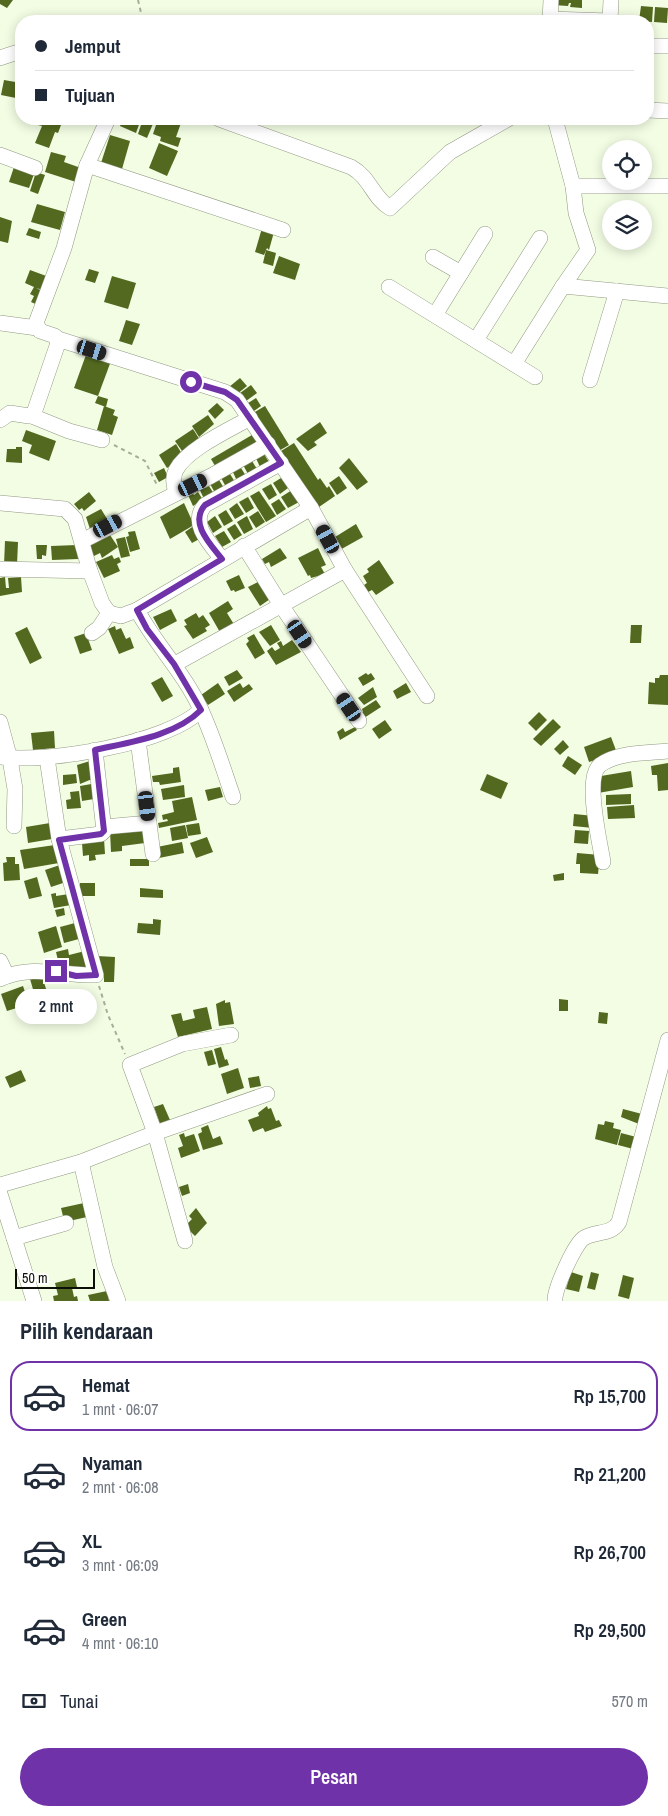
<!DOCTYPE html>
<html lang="id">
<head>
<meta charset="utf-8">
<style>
	:root { --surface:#fff; --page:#f2f2f3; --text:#1f2937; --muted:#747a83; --line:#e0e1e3; --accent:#7032a8 }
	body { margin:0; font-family:"Archivo Narrow",sans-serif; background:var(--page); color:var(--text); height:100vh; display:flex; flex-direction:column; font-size:19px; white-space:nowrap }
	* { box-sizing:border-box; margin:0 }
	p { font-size:16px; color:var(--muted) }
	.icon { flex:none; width:28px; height:28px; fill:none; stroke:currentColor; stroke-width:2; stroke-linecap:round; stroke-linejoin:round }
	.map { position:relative; height:1301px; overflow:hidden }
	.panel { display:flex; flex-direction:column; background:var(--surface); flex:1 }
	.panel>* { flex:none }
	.hud { position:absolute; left:15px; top:15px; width:639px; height:110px; border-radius:20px; box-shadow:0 2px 12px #0003; display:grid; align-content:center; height:110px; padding:0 20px; background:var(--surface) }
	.tools { position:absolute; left:602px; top:140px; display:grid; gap:10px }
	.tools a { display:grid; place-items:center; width:50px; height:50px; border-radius:50%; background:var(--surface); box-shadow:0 2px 12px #0003; font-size:25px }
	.scale { position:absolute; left:15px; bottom:12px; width:80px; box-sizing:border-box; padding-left:5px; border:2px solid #0c0f07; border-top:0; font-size:14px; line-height:18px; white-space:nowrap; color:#0c0f07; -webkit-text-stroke:4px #fff; paint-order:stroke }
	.end { position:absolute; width:22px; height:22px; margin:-11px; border:6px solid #7032a8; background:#fff; box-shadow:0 0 0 2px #fff }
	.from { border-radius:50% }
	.bubble { position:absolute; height:35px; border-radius:18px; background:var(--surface); box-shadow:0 2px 12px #0003; font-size:16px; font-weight:600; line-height:35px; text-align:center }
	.car { position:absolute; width:15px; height:30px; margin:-15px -8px; border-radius:6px; box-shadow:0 0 4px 1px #0007; background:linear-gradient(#222 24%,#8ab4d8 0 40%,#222 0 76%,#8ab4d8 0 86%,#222 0) }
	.hud b { display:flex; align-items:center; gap:18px; height:48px; font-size:19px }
	.hud b+b { border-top:1px solid var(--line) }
	.hud i { width:12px; height:12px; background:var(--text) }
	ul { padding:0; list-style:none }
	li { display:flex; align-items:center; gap:15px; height:70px; margin:0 10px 8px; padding:0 10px; border:2px solid transparent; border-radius:20px }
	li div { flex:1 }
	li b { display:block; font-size:19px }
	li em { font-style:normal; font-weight:600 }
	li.selected { border-color:var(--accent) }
	li>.icon { width:45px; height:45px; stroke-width:1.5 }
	h2 { padding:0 20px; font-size:22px; line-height:60px }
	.pay { display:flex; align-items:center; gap:12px; height:55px; padding:0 20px; font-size:19px }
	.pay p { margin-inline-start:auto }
	.action { display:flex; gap:10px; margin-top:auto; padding:10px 20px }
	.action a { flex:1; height:58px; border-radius:30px; background:var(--accent); color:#fff; font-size:20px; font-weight:600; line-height:58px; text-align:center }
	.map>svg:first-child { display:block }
	.building { fill:#53691f }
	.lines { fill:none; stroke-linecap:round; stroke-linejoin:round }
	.minor-casing { stroke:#919983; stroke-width:16 }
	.path { stroke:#a6ad9a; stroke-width:2; stroke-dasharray:4 4; stroke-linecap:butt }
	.minor { stroke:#fff; stroke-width:15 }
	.route { stroke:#7032a8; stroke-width:6 }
</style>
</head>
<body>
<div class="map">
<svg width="668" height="1301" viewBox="0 0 668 1301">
	<rect width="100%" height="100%" fill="#f3fde4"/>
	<g class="building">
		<polygon points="0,0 13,0 7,8 0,4"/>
		<polygon points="553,0 582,0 582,8 570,7 571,3 569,3 568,6 553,5"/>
		<polygon points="641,6 653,7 652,22 639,21"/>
		<polygon points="655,7 668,8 667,23 654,22"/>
		<polygon points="4,80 21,83 21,99 1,95"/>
		<polygon points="41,119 61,125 58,133 55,132 49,148 35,143 42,126 38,125"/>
		<polygon points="122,119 141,119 136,133 120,126"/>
		<polygon points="143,119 155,119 147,138 138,134"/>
		<polygon points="158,119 177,119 176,122 181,123 176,137 181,138 178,147 160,141 161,137 153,134"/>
		<polygon points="110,135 130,141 122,169 101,163"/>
		<polygon points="159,143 178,151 167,176 149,168"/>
		<polygon points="51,152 66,156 64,162 81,168 76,182 45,172"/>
		<polygon points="14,167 34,174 29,188 9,182"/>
		<polygon points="36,172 45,175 38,194 30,191"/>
		<polygon points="37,204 65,212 60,230 31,222"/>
		<polygon points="0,217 12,221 8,243 0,241"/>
		<polygon points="29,228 41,232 39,239 26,235"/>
		<polygon points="262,228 274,232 269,250 267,248 264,255 255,252"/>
		<polygon points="266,250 276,253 273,266 263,263"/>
		<polygon points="279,256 300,264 295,280 273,273"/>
		<polygon points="89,269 99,272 95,283 85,280"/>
		<polygon points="30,270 49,277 43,290 36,288 45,292 40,306 31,302 34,296 30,294 34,287 25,283"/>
		<polygon points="112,276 136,283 128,309 104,302"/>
		<polygon points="126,320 140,324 132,345 119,341"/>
		<polygon points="87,352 111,361 98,396 74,388"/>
		<polygon points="240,378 247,386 236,395 229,387"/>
		<polygon points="251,385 257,393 242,404 236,396"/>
		<polygon points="98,396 108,399 106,407 95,403"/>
		<polygon points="256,398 261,406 251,413 245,405"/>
		<polygon points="217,403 224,410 215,419 208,411"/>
		<polygon points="104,406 115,410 113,415 118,417 112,435 97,430"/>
		<polygon points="265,406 289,445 277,452 253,413"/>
		<polygon points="208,415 214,424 199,437 192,426"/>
		<polygon points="320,422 327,433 314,442 317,445 308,451 296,439"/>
		<polygon points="193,429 200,440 182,451 175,441"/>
		<polygon points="26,430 56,441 49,461 29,453 32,445 22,441"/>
		<polygon points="252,435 259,446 218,471 211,459"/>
		<polygon points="294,443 318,480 320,478 327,488 329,486 335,496 319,507 281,451"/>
		<polygon points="176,444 182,454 177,462 167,468 159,455"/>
		<polygon points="16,447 22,447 22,463 6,462 7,449 16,449"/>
		<polygon points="264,454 269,462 260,467 255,456"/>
		<polygon points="349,458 368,482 357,490 339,468"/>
		<polygon points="252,461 257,469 248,474 242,463"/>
		<polygon points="236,467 237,470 241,468 246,476 237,481 232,470"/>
		<polygon points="164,468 168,477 159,482 154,473"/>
		<polygon points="230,474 235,482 226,487 220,476"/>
		<polygon points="339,476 347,488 337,495 329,483"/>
		<polygon points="281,478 288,488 280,494 273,483"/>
		<polygon points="219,480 224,488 215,493 209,482"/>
		<polygon points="271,484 277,495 269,500 262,489"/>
		<polygon points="203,486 205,488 209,486 214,494 204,499 199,488"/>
		<polygon points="292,490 299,502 288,508 281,497"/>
		<polygon points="259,491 276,516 266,522 250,496"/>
		<polygon points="89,492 96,501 84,511 82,508 79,510 74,504"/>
		<polygon points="192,492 194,495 198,492 203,500 193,506 188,495"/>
		<polygon points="248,497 254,508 246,513 239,502"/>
		<polygon points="279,499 286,509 277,515 271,504"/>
		<polygon points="184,503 194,525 170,539 160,517"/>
		<polygon points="237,503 244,514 235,519 229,509"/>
		<polygon points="101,509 109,522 102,526 100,523 90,529 86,517"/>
		<polygon points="226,510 233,521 224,526 218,515"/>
		<polygon points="258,511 265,522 256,528 249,517"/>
		<polygon points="215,516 222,527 213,533 207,522"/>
		<polygon points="247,516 253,529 244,534 237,522"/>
		<polygon points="235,524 242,535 234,540 227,529"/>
		<polygon points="356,524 363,537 338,551 335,537"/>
		<polygon points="195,525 203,537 192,543 185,532"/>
		<polygon points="135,531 140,549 130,552 126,537 129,536 128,532"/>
		<polygon points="224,531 231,542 222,547 215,536"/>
		<polygon points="108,532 118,547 102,558 100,553 94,556 89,546"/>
		<polygon points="125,537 130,556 121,558 116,539"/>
		<polygon points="5,541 18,542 17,565 4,565"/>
		<polygon points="36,545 47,545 46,556 42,555 42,559 37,559"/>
		<polygon points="77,545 78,559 52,560 51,546"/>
		<polygon points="280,548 287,558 271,567 269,562 265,564 262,559"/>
		<polygon points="318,548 326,565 321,567 325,574 311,578 310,575 308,576 298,558"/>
		<polygon points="112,555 114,559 119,557 121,562 117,564 120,571 104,578 96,562"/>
		<polygon points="379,560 394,583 376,595 372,590 368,592 364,585 367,583 363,576 369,572 367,569"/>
		<polygon points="239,575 245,588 235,592 234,590 231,591 226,581"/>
		<polygon points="5,577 6,588 9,588 8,578 21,577 22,592 0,596 0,578"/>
		<polygon points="262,580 273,597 260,606 248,587"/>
		<polygon points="228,601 233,609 227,613 235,626 221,634 209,613"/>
		<polygon points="171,609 177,621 160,630 153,617"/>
		<polygon points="196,613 199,618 203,615 210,625 205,628 207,631 193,639 184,626 187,625 184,620"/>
		<polygon points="271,625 280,640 270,646 259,632"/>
		<polygon points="631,625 642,625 641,643 630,643"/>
		<polygon points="115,626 116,630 121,628 126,639 130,637 134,648 119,654 108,629"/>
		<polygon points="27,627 42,658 30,664 15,633"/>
		<polygon points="86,633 92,650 80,654 74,637"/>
		<polygon points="254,634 265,653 255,659 246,644 249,641 247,638"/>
		<polygon points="292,640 301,652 276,665 267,651 272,647 275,651 280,648 277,643 281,641 283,646"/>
		<polygon points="237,670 243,678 229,686 224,677"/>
		<polygon points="366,673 368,675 371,673 375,679 363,686 358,678"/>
		<polygon points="660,675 668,675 668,705 648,704 649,682 655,683 655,678 659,678"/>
		<polygon points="162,677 173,696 162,702 151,683"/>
		<polygon points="218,683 225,694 208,705 201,695"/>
		<polygon points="240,683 243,688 249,684 253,689 234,702 227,691"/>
		<polygon points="406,683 411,692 397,699 393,691"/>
		<polygon points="373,687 377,697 364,705 358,698"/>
		<polygon points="376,700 381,707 361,720 358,716 363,712 362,709"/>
		<polygon points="539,712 547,720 536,731 528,723"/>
		<polygon points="553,719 561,727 541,746 533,739"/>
		<polygon points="385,720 392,730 379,739 372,729"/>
		<polygon points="355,727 357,730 340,740 337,732 343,728 345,732"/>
		<polygon points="54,731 55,748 33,750 31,733"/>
		<polygon points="611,737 617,753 589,762 584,747"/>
		<polygon points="563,740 569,747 560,755 554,749"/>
		<polygon points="568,756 582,765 575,775 562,766"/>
		<polygon points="90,761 92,779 80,784 77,765"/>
		<polygon points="668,763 668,790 658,791 657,775 652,775 651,766"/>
		<polygon points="179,767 181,782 160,785 159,782 153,782 152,776 173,773 173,768"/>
		<polygon points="631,771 633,787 598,793 595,777"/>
		<polygon points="76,774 77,783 63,785 63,775"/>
		<polygon points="487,774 508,783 501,799 480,790"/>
		<polygon points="97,783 100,798 82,801 80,786"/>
		<polygon points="184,785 185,797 163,800 161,789"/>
		<polygon points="220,787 223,797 208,801 205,790"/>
		<polygon points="79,791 81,808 67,809 66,800 71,799 70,792"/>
		<polygon points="631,794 631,804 606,805 606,795"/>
		<polygon points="192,797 197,820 159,828 158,823 168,821 167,819 163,820 162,815 174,812 172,801"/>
		<polygon points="634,805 635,818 608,819 607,807"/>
		<polygon points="574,814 594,816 593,828 573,826"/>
		<polygon points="50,823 52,839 28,843 26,827"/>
		<polygon points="199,823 201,834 188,836 186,825"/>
		<polygon points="185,825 188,838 172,841 170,828"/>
		<polygon points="144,829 145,843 122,846 122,851 111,852 110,831"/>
		<polygon points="575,830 589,831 588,844 574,843"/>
		<polygon points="207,837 213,852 196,858 190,843"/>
		<polygon points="104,839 105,854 95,855 96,860 89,861 89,855 83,856 82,843"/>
		<polygon points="182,842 184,853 159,858 157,847"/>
		<polygon points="55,845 59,863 24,869 20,850"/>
		<polygon points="577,853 600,855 598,874 580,873 580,864 576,864"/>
		<polygon points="6,857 15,857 15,864 19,864 20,880 4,881 3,863 7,862"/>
		<rect x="130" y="859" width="19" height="7"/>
		<polygon points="60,865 66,882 51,887 45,870"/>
		<polygon points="564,873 564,880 554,881 553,875"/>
		<polygon points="37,877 42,896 29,899 24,881"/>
		<rect x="80" y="883" width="15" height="13"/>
		<polygon points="140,888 163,890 163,898 140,897"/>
		<polygon points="56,893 56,896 69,894 71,905 54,908 51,894"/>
		<polygon points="64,908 65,915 57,917 55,910"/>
		<polygon points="153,919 161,920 160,935 137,933 138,923 153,924"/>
		<polygon points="75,923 79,939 64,943 60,927"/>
		<polygon points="56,926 62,947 44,953 38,932"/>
		<polygon points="68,949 69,955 89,950 94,969 73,973 72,966 60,969 56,952"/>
		<polygon points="97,956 115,957 114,982 104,982 104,976 100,975"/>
		<polygon points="42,976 47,992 35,996 30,979"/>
		<polygon points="23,986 29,1004 7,1011 1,994"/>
		<polygon points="559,999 568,1000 568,1011 559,1011"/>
		<polygon points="225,1000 225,1003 230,1002 234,1024 219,1026 216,1004"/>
		<polygon points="207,1007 212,1029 178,1037 171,1015 181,1013 183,1021 195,1018 193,1010"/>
		<polygon points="599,1012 608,1013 607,1024 598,1023"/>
		<polygon points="221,1047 225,1060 227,1059 229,1065 219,1068 214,1049"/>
		<polygon points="212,1050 216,1064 208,1066 204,1052"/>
		<polygon points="238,1068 244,1088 227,1094 221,1074"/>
		<polygon points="21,1070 26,1081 10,1088 5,1077"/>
		<polygon points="259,1076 261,1086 250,1088 248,1078"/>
		<polygon points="163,1104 170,1120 160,1124 154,1107"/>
		<polygon points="267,1106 268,1109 271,1108 276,1121 279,1120 282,1126 265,1132 263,1128 253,1132 248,1120 259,1116 258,1113"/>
		<polygon points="623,1109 642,1114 639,1124 621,1117"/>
		<polygon points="605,1121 614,1123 613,1128 621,1130 617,1145 595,1139 598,1124 604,1125"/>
		<polygon points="208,1125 213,1139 220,1136 223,1144 203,1150 198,1134 202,1132 201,1128"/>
		<polygon points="184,1133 185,1137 194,1134 200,1151 181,1158 178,1148 183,1146 179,1135"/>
		<polygon points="621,1133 640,1138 637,1150 618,1145"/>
		<polygon points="188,1184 190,1193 182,1196 179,1187"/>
		<polygon points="84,1203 87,1217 69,1221 64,1220 61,1208"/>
		<polygon points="196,1208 207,1223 195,1236 185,1226 192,1219 189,1216"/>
		<polygon points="571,1272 583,1276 579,1292 566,1289"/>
		<polygon points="591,1272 599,1274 595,1290 587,1288"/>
		<polygon points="623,1275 634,1278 629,1299 618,1296"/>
		<polygon points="75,1278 77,1287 72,1288 74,1297 77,1296 78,1301 54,1301 53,1296 58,1295 55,1283"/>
		<polygon points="107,1291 109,1301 90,1301 88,1295"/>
	</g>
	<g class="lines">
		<defs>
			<g id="minor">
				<polyline points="550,19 609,21"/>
				<polyline points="550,21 551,0"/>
				<polyline points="610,21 611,0"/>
				<polyline points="648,46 668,46"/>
				<polyline points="0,58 21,51"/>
				<polyline points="648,110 668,111"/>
				<path d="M219 119 351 167C371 178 372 197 390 208L450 152 508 119"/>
				<polyline points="0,155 35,168"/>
				<polyline points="87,165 283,230"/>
				<polyline points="573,186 668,186"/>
				<polyline points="433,257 461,273"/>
				<polyline points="563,286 668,296"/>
				<polyline points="389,287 535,377"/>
				<polyline points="435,315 485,234"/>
				<polyline points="0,323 37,328"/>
				<polyline points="58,339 225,392 237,400 311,508 345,570 427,696"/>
				<polyline points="476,340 540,238"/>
				<polyline points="514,364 563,286 588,250 576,213 573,186 555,119"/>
				<polyline points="590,380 617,291"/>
				<polyline points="32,416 69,431 102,440"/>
				<polyline points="0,420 10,413 29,416 34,413 58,343 55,336 40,331 36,323 64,248 87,165 108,119"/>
				<path d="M176 493C174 485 172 478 176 470 187 449 229 430 250 418"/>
				<polyline points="0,503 65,509 75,519 90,571 102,603 109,613 99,628 92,633"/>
				<polyline points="82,541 211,476 268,444"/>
				<polyline points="244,546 281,605 359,721"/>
				<path d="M222 559C210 544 189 523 205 505L281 463"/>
				<polyline points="0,569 90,571"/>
				<path d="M137 610C156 645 185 674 201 710 214 738 223 768 233 797"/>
				<polyline points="109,613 121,616 137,610 311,508"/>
				<polyline points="175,664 345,570"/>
				<polyline points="0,722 10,759 15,789 14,826"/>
				<polyline points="138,740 153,854"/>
				<path d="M0 757C48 763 166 744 201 710"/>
				<polyline points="104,827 149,823"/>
				<polyline points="59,839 101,834 104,831 95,750"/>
				<path d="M603 862C600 842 584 778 600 765 617 752 648 753 668 751"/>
				<polyline points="0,961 7,976"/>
				<path d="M0 979C32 964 64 976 96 975L59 839 47 758"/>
				<polyline points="81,1162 105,1267 118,1301"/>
				<polyline points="0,1185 81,1162 155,1133 267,1094"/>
				<polyline points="0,1194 34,1301"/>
				<polyline points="14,1238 66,1223"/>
				<polyline points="185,1241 155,1133 130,1065 182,1044 231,1035"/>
				<path d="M555 1301C554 1290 575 1243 584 1238 595 1231 612 1235 619 1222L668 1040"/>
			</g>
		</defs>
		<use href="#minor" class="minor-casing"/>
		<g class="path">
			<polyline points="138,0 143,21"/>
			<polyline points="114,445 145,461 158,487"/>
			<polyline points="99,986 108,1015 125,1054"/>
		</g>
		<use href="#minor" class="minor"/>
	</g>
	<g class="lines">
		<path class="route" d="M56 971 76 976 96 975 59 840 101 834 104 831 95 750C130 742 175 736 201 710L174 664 147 629 137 610 222 559C210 544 189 523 205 505L281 463 237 400 225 392 191 382"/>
	</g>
</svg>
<div class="tools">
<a><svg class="icon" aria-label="locate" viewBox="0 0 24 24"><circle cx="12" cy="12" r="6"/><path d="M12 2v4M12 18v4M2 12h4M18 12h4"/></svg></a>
<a><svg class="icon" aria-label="layers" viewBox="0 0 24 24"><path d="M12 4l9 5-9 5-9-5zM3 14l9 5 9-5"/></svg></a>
</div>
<div class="scale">50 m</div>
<i class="end from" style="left:191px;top:382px"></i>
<i class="end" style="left:56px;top:971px"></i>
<div class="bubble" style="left:15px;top:989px;width:82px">2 mnt</div>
<i class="car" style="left:92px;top:350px;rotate:108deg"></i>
<i class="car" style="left:193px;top:485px;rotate:64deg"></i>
<i class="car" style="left:108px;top:526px;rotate:62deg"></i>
<i class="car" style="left:328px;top:539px;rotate:331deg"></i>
<i class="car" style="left:300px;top:634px;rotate:146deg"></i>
<i class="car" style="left:349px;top:707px;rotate:326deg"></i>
<i class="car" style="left:147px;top:806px;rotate:173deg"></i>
<div class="hud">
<b><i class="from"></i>Jemput</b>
<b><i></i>Tujuan</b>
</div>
</div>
<section class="panel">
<h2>Pilih kendaraan</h2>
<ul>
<li class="selected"><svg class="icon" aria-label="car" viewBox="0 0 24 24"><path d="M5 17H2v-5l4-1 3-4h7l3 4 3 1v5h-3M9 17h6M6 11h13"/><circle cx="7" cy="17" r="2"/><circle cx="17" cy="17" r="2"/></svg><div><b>Hemat</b><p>1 mnt · 06:07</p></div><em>Rp 15,700</em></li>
<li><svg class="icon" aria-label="car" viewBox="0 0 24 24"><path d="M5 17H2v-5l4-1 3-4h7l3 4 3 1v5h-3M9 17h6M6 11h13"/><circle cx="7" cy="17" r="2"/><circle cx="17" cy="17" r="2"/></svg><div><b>Nyaman</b><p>2 mnt · 06:08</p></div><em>Rp 21,200</em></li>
<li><svg class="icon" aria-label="car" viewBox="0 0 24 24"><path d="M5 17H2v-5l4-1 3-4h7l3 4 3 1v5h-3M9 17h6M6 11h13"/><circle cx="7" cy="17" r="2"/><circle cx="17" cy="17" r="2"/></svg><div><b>XL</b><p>3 mnt · 06:09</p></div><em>Rp 26,700</em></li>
<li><svg class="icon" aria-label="car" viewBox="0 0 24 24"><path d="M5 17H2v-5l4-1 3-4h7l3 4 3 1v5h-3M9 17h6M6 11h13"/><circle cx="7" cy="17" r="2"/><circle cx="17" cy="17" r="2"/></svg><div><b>Green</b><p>4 mnt · 06:10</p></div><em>Rp 29,500</em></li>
</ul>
<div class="pay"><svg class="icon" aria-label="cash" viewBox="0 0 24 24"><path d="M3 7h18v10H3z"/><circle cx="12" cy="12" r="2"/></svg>Tunai<p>570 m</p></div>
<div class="action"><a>Pesan</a></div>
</section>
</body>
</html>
